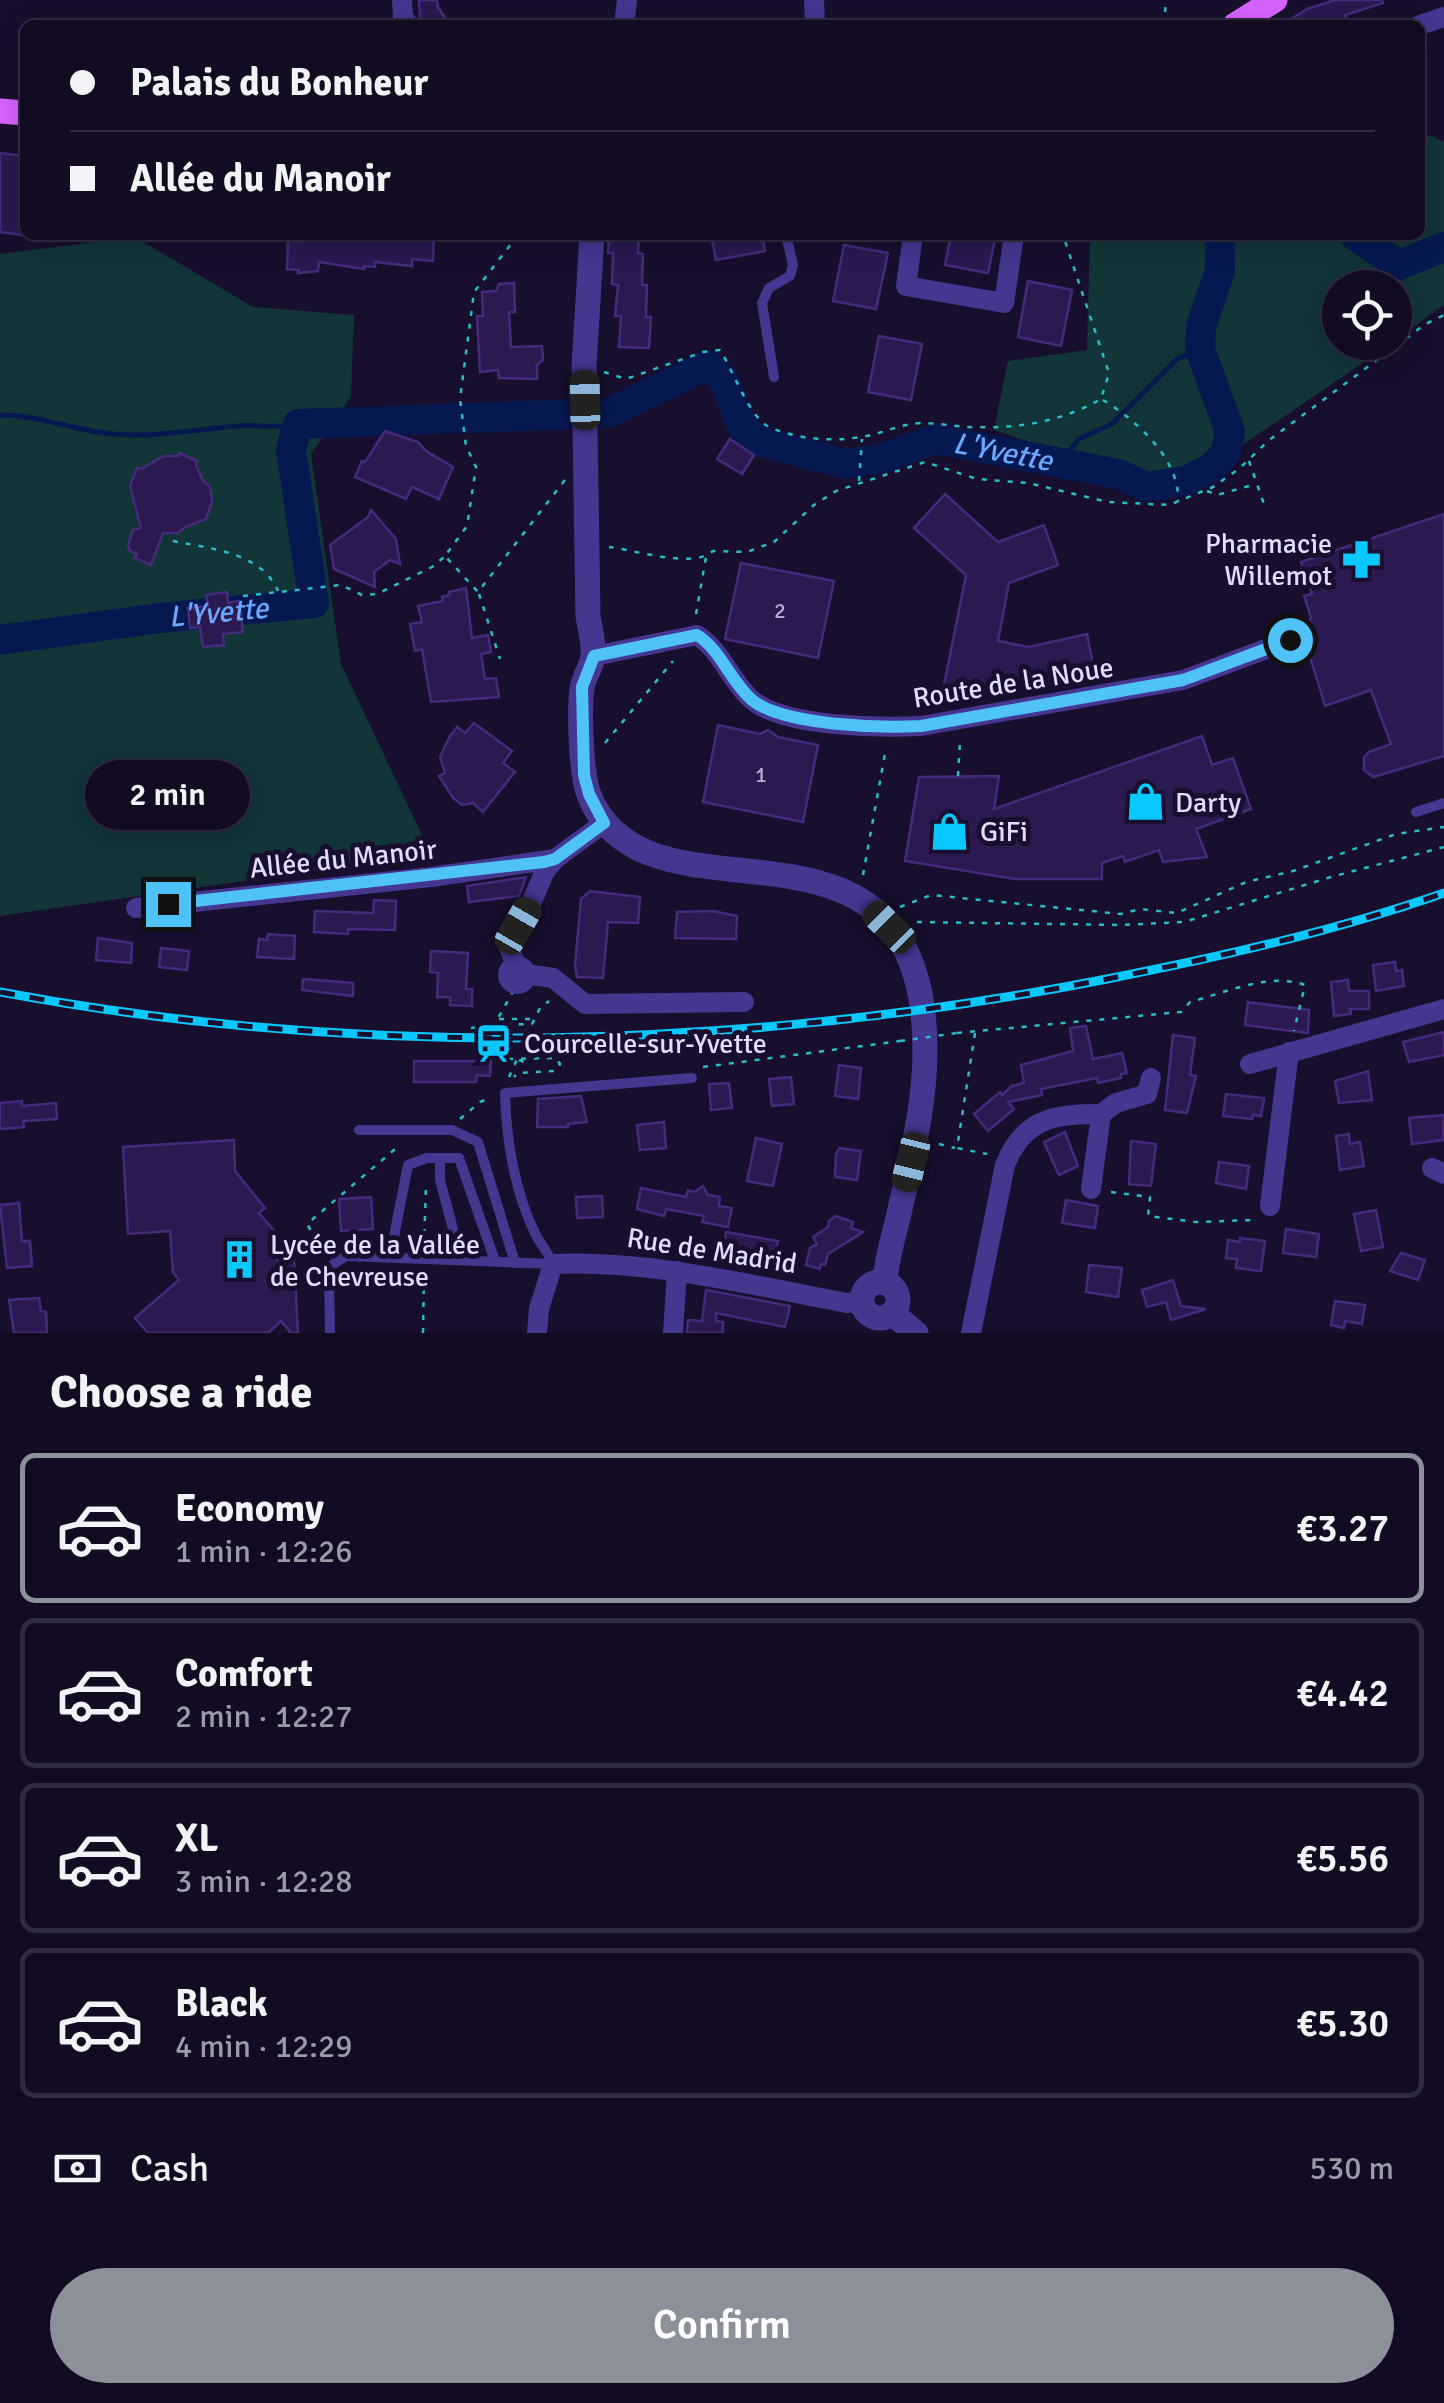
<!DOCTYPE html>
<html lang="en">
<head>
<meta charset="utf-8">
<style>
	:root { --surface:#120b22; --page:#1f192f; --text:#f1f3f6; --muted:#9c9ba5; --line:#312b40; --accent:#8c9099 }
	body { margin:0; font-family:Signika,sans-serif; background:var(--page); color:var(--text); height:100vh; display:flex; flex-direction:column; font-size:38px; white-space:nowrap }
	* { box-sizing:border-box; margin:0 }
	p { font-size:32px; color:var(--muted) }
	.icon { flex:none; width:55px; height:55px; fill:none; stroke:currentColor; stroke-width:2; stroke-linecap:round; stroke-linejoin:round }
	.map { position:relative; height:1333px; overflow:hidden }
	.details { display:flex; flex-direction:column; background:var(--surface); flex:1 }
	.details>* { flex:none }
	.top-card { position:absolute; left:20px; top:20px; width:1405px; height:220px; border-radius:15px; box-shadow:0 5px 25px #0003,0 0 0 2px var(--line); display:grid; align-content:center; height:220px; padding:0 50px; background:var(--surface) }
	.tools { position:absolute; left:1322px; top:270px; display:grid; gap:20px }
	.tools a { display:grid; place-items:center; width:90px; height:90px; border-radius:50%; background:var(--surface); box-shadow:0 5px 25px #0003,0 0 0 2px var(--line); font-size:50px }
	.end { position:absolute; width:45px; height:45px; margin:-22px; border:12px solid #4fc3f7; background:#111; box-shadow:0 0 0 5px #111 }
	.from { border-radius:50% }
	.bubble { position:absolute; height:70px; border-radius:35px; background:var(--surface); box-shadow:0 5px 25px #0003,0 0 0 2px var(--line); font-size:32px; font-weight:600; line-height:70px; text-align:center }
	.car { position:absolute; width:30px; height:60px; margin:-30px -15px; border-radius:12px; box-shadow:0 0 8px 2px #0007; background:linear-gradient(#222 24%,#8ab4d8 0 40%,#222 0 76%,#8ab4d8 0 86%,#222 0) }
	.top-card b { display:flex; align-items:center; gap:35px; height:95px; font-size:38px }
	.top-card b+b { border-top:2px solid var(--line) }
	.top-card i { width:25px; height:25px; background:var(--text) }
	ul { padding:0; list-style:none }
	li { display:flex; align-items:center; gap:30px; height:150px; margin:0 20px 15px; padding:0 30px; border:5px solid var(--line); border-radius:15px }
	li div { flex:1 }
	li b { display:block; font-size:38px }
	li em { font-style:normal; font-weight:600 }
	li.current { border-color:var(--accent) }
	li>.icon { width:90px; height:90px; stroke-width:1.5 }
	h2 { padding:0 50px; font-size:45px; line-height:120px }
	.pay { display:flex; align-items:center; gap:25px; height:110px; padding:0 50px; font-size:38px }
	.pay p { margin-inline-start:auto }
	.button { display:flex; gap:20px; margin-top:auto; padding:20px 50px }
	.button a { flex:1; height:115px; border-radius:60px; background:var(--accent); color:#fff; font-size:40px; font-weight:600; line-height:115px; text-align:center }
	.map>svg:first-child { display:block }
	.green { fill:#123538 }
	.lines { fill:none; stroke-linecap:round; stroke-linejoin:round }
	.stream { stroke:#061850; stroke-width:5 }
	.river { stroke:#061850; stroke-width:30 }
	.building { fill:#2b1950; stroke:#452a7e; stroke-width:2.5 }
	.path { stroke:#26bfc9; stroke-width:2.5; stroke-dasharray:5 8; stroke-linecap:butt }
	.service { stroke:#453690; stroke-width:10 }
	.minor { stroke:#453690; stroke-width:20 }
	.tertiary { stroke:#453690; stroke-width:25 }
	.primary { stroke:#d763ff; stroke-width:25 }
	.rail-casing { stroke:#08c8ff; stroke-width:9 }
	.rail { stroke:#180f2e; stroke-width:5; stroke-dasharray:15; stroke-linecap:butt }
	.path-bridge { stroke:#26bfc9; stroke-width:2.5; stroke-dasharray:5 8; stroke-linecap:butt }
	.route { stroke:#4fc3f7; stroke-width:12 }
	.labels { text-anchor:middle; stroke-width:10; stroke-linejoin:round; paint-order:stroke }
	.number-label { font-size:22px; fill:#b6abd3 }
	.poi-label { font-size:28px; fill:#e4dcff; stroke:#180f2e; text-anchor:start }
	.street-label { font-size:28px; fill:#e4dcff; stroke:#180f2e }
	.water-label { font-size:30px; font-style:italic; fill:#6aa8ff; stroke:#180f2e }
</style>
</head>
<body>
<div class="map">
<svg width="1444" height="1333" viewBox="0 0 1444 1333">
	<rect width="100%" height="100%" fill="#180f2e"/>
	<g class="green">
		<polygon points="1432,136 1444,142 1444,305 1395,340 1395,288 1340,288 1340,342 1392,343 1219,461 1138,479 994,430 1008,361 1087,350 1090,235 1420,235 1420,137"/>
		<polygon points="135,237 253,307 354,315 351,396 311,454 341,664 431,854 0,916 0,254"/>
	</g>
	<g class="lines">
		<g class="stream">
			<path d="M0 415C34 415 65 427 98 432 146 440 190 430 237 426 258 424 277 429 298 424"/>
			<polyline points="1066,463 1070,450 1079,439 1112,424 1177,359 1200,349"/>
		</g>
		<g class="river">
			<polyline points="1354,235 1399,265 1444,247"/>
			<path id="s1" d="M0 640 160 618 314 603 291 450 298 424 608 413 708 365 724 381 741 425 757 441 846 464 883 458 936 439 1118 474 1147 487 1186 481 1211 468 1225 454 1230 432 1200 349 1201 326 1220 271V235"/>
		</g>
	</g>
	<g class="building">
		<polygon points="419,0 437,0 438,7 450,25 425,25 420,16"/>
		<polygon points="1335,0 1382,0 1383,3 1345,15 1348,22 1339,25 1282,25 1307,9"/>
		<polygon points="0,153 25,156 23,235 0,232"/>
		<polygon points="297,235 434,235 433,261 412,259 412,266 375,262 375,267 364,266 364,269 319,262 318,271 298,273 299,270 287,269 288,240 297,241"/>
		<polygon points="609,235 639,235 638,253 643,254 642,285 647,285 646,317 651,317 649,348 619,347 621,316 615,316 618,285 612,284 613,253 608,253"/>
		<polygon points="711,235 762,235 765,251 716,260"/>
		<polygon points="951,235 996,235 988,273 945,265"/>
		<polygon points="844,245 888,253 876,309 833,301"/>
		<polygon points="1028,281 1072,290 1061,346 1018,337"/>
		<polygon points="514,283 515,312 509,312 511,347 542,346 543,360 537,365 537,379 499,378 498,370 480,372 477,316 483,316 482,292 496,291 499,284"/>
		<polygon points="879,336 922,344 911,400 868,392"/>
		<polygon points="385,431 418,442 426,451 453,467 439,499 412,487 406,499 355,477 362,461 365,462"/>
		<polygon points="730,439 754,455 742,474 717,459"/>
		<polygon points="180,453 197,461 196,465 203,481 210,487 212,502 206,519 185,527 178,533 163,533 151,565 135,558 137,554 130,551 128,545 133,530 141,528 130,486 137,468 141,469 164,456 178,456"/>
		<polygon points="945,494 998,542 1044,525 1058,565 1009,583 998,641 1029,647 1087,634 1092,659 1087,677 941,700 966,575 914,528"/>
		<polygon points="371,510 396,539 400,564 390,560 374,572 375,587 334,569 330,545 368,517"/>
		<polygon points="1444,514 1444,756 1373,777 1364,770 1364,757 1369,752 1391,744 1371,690 1325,706 1305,640 1311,617 1304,596 1312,594 1301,562"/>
		<polygon points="741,563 834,581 818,658 725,639"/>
		<polygon points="466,588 472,638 488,635 491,652 481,654 485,679 496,678 499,697 431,702 422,649 415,651 410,624 422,622 418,606 443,601 442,597 449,595 449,592"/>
		<polygon points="227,592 228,603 239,601 243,632 223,634 224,645 203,647 200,627 190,628 188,608 208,606 206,595"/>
		<polygon points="474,723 512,751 503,763 515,772 483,812 473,803 462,805 453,798 439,776 445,773 440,757 450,736 457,727 465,733"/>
		<polygon points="718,725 760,734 768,730 778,737 818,745 803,822 703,802"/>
		<polygon points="1202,736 1212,765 1233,758 1251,809 1196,829 1207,857 1163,862 1159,850 1125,862 1123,856 1102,863 1102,879 1015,879 905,861 919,777 999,776 994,809"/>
		<polygon points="526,877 519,896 469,902 467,886"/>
		<polygon points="590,891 640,897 638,923 608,922 603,978 577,977 575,966 581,899"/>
		<polygon points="374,900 396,901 395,930 348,929 348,934 314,932 315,911 373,913"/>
		<polygon points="713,911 737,916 736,939 675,938 677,912"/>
		<polygon points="268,934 295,936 294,959 257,957 259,939 267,940"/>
		<polygon points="98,938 132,943 131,963 96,960"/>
		<polygon points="161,948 189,951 187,970 159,967"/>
		<polygon points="431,951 468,953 466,989 472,989 472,1006 450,1005 450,997 437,997 438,973 430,972"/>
		<polygon points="1395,962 1396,971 1402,970 1404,986 1376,991 1373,965"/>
		<polygon points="303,979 353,983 353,996 302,990"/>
		<polygon points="1348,980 1349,991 1369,991 1369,1009 1350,1009 1351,1014 1334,1016 1331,982"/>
		<polygon points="1248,1002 1309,1010 1308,1033 1245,1025"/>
		<polygon points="1086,1026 1093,1059 1122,1053 1127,1073 1121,1074 1121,1078 1098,1083 1097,1078 1041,1089 1042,1095 1008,1102 1014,1109 988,1131 974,1114 1000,1092 1002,1095 1012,1086 1024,1083 1021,1065 1073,1051 1070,1028"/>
		<polygon points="1444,1032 1444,1055 1409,1062 1403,1042"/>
		<polygon points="1173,1035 1195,1038 1190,1075 1196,1076 1187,1113 1165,1110"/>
		<polygon points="414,1061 491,1061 490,1076 477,1075 476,1082 414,1082"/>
		<polygon points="839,1065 861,1068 858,1099 835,1096"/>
		<polygon points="1368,1071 1372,1100 1339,1103 1335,1081"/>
		<polygon points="791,1077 794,1104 772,1106 769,1079"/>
		<polygon points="729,1083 732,1108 711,1110 709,1084"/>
		<polygon points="1226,1094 1264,1098 1261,1116 1253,1115 1252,1119 1223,1116"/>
		<polygon points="581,1096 587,1122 568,1124 568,1127 537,1127 538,1099"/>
		<polygon points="22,1101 22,1106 56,1103 57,1119 23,1121 24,1127 0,1129 0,1103"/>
		<polygon points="1444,1115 1443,1140 1412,1144 1409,1118"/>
		<polygon points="664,1122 666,1148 640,1150 637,1125"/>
		<polygon points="1065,1132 1078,1166 1059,1175 1044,1142"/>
		<polygon points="1349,1134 1350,1144 1360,1142 1364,1166 1340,1170 1336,1136"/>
		<polygon points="756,1138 782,1144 773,1186 747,1181"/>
		<polygon points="234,1140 235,1171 265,1208 259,1213 276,1233 277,1261 294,1260 298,1333 291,1333 281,1321 268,1333 148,1333 135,1318 179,1280 173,1272 170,1231 128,1234 123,1147"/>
		<polygon points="1131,1141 1156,1144 1151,1186 1129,1184"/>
		<polygon points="839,1148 861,1151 857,1180 835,1177 836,1155"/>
		<polygon points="1219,1162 1249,1166 1246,1189 1216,1183"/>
		<polygon points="703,1186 708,1195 720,1197 719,1206 732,1208 728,1227 702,1222 704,1216 666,1209 664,1216 637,1209 641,1188 686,1197 688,1190 694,1192"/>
		<polygon points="602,1196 603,1217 577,1218 576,1197"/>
		<polygon points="371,1197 373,1229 341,1231 339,1199"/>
		<polygon points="1066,1200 1098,1206 1095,1228 1062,1223"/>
		<polygon points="19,1203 22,1241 30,1241 32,1266 7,1268 0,1205"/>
		<polygon points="1376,1210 1383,1247 1361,1251 1354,1214"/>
		<polygon points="836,1216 853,1222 851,1228 863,1232 828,1254 825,1265 821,1264 820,1269 806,1265 810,1248 817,1244 813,1237 828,1227 829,1221"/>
		<polygon points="1286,1229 1319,1234 1316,1257 1283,1253"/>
		<polygon points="726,1232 778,1241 775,1254 725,1245"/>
		<polygon points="1240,1238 1265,1241 1261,1271 1236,1268 1237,1259 1226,1258 1228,1240 1240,1242"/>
		<polygon points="1401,1253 1425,1260 1418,1280 1390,1271"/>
		<polygon points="1089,1265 1122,1268 1118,1297 1086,1292"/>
		<polygon points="1173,1280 1181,1306 1206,1309 1171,1320 1166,1302 1147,1307 1142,1290"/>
		<polygon points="706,1290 790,1306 785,1327 716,1313 716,1321 723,1322 723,1333 687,1333 688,1320 702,1321"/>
		<polygon points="39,1298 41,1311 46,1312 47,1333 14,1333 9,1300"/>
		<polygon points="1335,1301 1365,1305 1362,1324 1345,1321 1344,1328 1331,1325"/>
	</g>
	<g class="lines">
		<g class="path">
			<polyline points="1164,25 1166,0"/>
			<polyline points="518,235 474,292 460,399 466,446 476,467 467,526 445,556 478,592 565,480"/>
			<path d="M604 372 626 379 703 352 720 350C733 370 749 417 769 427 796 439 832 442 861 437 882 434 899 424 921 423 936 423 952 426 967 427 1015 429 1059 423 1101 399L1109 373 1063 235"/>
			<path d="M1103 400C1136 420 1180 459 1178 501"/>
			<polyline points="1249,461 1265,507"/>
			<polyline points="859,481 862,439"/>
			<polyline points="1207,491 1217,495 1256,484"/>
			<path d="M173 541C211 549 261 552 278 591"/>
			<path d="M609 547C635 550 693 569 713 551L747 552 774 542 814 505 836 491 925 462 977 479 1028 483 1108 502 1169 505 1213 487 1240 468 1268 441 1424 325 1444 315"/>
			<polyline points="479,594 500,659"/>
			<polyline points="243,596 341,585 362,595 377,594 432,567 444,557"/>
			<polyline points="696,614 706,557"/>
			<polyline points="605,743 673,661"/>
			<polyline points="958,776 960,741"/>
			<polyline points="863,875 886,748"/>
			<polyline points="900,907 931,895 1121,914 1140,909 1177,913 1246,882 1293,871 1396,834 1444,827"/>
			<polyline points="917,922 1121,925 1184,922 1331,877 1444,847"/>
			<polyline points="514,990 494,1025 532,1024 540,1008 549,1001"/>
			<polyline points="499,1019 531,1019"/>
			<polyline points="471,1028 493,1025"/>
			<path d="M957 1033 1181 1012 1190 1002C1224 993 1270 972 1305 985L1294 1031"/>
			<polyline points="975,1033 957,1148 987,1154"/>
			<polyline points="508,1059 556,1058 560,1064 555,1071 518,1073 514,1077"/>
			<polyline points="519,1060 531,1065"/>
			<polyline points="703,1067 900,1041"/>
			<polyline points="509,1077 517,1059"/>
			<polyline points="460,1119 480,1102 490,1098"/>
			<polyline points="939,1144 955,1148"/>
			<polyline points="1111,1192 1150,1197 1148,1216 1196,1222 1255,1220"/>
			<polyline points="424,1247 426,1185"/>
			<polyline points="324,1252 307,1224 401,1144"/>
			<polyline points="423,1333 424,1275"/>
		</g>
		<g class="service">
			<polyline points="774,377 762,303 769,288 790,276 793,265 786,235"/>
			<polyline points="1416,812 1444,803"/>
			<polyline points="359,1130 452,1130 478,1142 515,1263"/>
			<polyline points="440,1158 440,1180 461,1259"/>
			<polyline points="393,1256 395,1231 408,1165 427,1158 459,1158 495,1261"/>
			<path d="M330 1333 329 1274 332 1265 346 1256 553 1264C549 1254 542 1246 537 1237 515 1195 506 1139 505 1093L692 1078"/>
		</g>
		<g class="minor">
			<polyline points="402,0 403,17 409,25"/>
			<polyline points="814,0 815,25"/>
			<polyline points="624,25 627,0"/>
			<polyline points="1420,25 1444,17"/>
			<polyline points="913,235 906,286 1004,303 1014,235"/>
			<path d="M594 656 697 635C722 651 730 681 752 700 784 727 880 728 921 726L1183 680 1290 640"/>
			<polyline points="136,908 431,877 555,859"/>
			<polyline points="516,965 508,945 529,908 545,871 555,859 604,823"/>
			<circle cx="517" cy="975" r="9"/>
			<polyline points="526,974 553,978 585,1004 744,1002"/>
			<polyline points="1250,1064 1444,1009"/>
			<polyline points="1101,1114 1116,1103 1147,1094 1151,1078"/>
			<polyline points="1432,1168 1444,1174"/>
			<polyline points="1270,1206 1289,1052"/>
			<path d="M537 1333 539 1309 553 1264C652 1260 750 1285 847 1303L862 1302"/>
			<polyline points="673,1333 677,1271"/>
			<path d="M971 1333 1005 1165C1024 1118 1054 1114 1101 1114L1091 1189"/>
		</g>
		<g class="tertiary">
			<path d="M592 235 584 366 588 616C590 628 594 642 593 654 593 666 583 677 582 689 579 712 581 775 589 795 644 933 885 796 921 999 933 1071 916 1139 900 1209 895 1233 886 1258 885 1283"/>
			<circle cx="880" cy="1300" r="18"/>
			<polyline points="892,1313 916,1333"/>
		</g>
		<g class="primary">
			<polyline points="1235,25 1275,0"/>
			<polyline points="0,111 25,113"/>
		</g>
		<defs>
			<path id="rail" d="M0 992C365 1060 744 1050 1107 979 1220 957 1335 931 1444 893"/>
		</defs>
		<use href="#rail" class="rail-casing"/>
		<use href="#rail" class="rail"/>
		<polyline class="path-bridge" points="900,1041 957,1033"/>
	</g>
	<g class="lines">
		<path class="route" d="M168 904 544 862 555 859 604 823 589 794 584 775 582 687 594 656 697 635C721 650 730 681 752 700 784 726 880 728 921 726L1183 680 1290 640"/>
	</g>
	<defs>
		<symbol id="pharmacy-bare" viewBox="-9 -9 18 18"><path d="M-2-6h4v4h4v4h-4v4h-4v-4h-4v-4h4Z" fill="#08c8ff" stroke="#180f2e" stroke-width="2.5" paint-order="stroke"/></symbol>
		<symbol id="shop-bare" viewBox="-9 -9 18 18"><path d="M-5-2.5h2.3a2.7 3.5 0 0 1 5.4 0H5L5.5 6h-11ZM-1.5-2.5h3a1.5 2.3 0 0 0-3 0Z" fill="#08c8ff" stroke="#180f2e" stroke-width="2.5" paint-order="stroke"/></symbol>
		<symbol id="station-bare" viewBox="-9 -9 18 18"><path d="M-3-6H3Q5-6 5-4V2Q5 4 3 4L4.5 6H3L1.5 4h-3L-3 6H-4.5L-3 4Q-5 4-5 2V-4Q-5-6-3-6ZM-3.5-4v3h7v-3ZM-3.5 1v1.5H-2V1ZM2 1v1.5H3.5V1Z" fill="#08c8ff" stroke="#180f2e" stroke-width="2.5" paint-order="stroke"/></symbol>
		<symbol id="building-bare" viewBox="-9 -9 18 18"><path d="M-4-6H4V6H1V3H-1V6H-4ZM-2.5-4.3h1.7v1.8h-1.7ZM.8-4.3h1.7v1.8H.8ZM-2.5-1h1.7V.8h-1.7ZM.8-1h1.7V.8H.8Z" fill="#08c8ff" stroke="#180f2e" stroke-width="2.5" paint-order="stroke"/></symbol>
	</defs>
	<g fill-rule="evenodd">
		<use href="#pharmacy-bare" x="1334" y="532" width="55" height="55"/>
		<use href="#shop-bare" x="1118" y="774" width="55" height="55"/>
		<use href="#shop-bare" x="922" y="804" width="55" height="55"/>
		<use href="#station-bare" x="466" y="1016" width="55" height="55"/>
		<use href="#building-bare" x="212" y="1232" width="55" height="55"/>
	</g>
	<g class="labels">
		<g class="number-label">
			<text x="780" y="618">2</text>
			<text x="761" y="782">1</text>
		</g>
		<g class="poi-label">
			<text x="1332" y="553" text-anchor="end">Pharmacie<tspan x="1332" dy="32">Willemot</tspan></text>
			<text x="1175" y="812">Darty</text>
			<text x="980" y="841">GiFi</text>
			<text x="524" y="1053">Courcelle-sur-Yvette</text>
			<text x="270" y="1254">Lycée de la Vallée<tspan x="270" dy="32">de Chevreuse</tspan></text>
		</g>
		<g class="street-label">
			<text transform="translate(1013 682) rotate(-9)" y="10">Route de la Noue</text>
			<text transform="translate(343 858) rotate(-6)" y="10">Allée du Manoir</text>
			<text transform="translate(712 1250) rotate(9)" y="10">Rue de Madrid</text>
		</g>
		<g class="water-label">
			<text dy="10" stroke="none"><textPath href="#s1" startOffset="1265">L'Yvette</textPath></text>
			<text dy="10" stroke="none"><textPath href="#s1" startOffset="220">L'Yvette</textPath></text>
		</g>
	</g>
</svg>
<div class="tools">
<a><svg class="icon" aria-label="locate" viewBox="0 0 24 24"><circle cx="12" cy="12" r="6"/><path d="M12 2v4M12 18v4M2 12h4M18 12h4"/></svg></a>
</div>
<i class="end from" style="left:1290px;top:640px"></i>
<i class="end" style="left:168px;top:904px"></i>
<div class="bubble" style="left:85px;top:760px;width:165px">2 min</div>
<i class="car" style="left:585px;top:400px;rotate:359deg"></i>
<i class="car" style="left:518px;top:926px;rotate:30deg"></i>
<i class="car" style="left:889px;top:927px;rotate:315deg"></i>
<i class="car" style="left:911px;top:1162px;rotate:194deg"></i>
<div class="top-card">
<b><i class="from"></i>Palais du Bonheur</b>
<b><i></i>Allée du Manoir</b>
</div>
</div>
<section class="details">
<h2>Choose a ride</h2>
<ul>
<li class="current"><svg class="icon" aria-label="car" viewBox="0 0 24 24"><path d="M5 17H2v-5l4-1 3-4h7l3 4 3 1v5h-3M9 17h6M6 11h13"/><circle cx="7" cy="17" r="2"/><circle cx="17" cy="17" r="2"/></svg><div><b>Economy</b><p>1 min · 12:26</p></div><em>€3.27</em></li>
<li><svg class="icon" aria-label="car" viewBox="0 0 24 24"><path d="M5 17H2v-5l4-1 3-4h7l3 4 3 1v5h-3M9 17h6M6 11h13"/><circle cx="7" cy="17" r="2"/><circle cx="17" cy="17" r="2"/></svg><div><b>Comfort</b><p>2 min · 12:27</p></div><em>€4.42</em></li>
<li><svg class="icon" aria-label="car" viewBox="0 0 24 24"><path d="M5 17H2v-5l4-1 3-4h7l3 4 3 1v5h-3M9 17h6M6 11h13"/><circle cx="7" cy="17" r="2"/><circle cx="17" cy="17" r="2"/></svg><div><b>XL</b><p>3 min · 12:28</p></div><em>€5.56</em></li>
<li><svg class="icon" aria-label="car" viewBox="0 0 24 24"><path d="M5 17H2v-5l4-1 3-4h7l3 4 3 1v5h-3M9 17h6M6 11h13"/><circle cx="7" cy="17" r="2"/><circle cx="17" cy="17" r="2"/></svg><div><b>Black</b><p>4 min · 12:29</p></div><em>€5.30</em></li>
</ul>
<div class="pay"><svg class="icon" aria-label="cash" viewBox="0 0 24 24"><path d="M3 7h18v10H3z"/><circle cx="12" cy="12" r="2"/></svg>Cash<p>530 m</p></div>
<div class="button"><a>Confirm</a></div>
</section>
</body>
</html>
